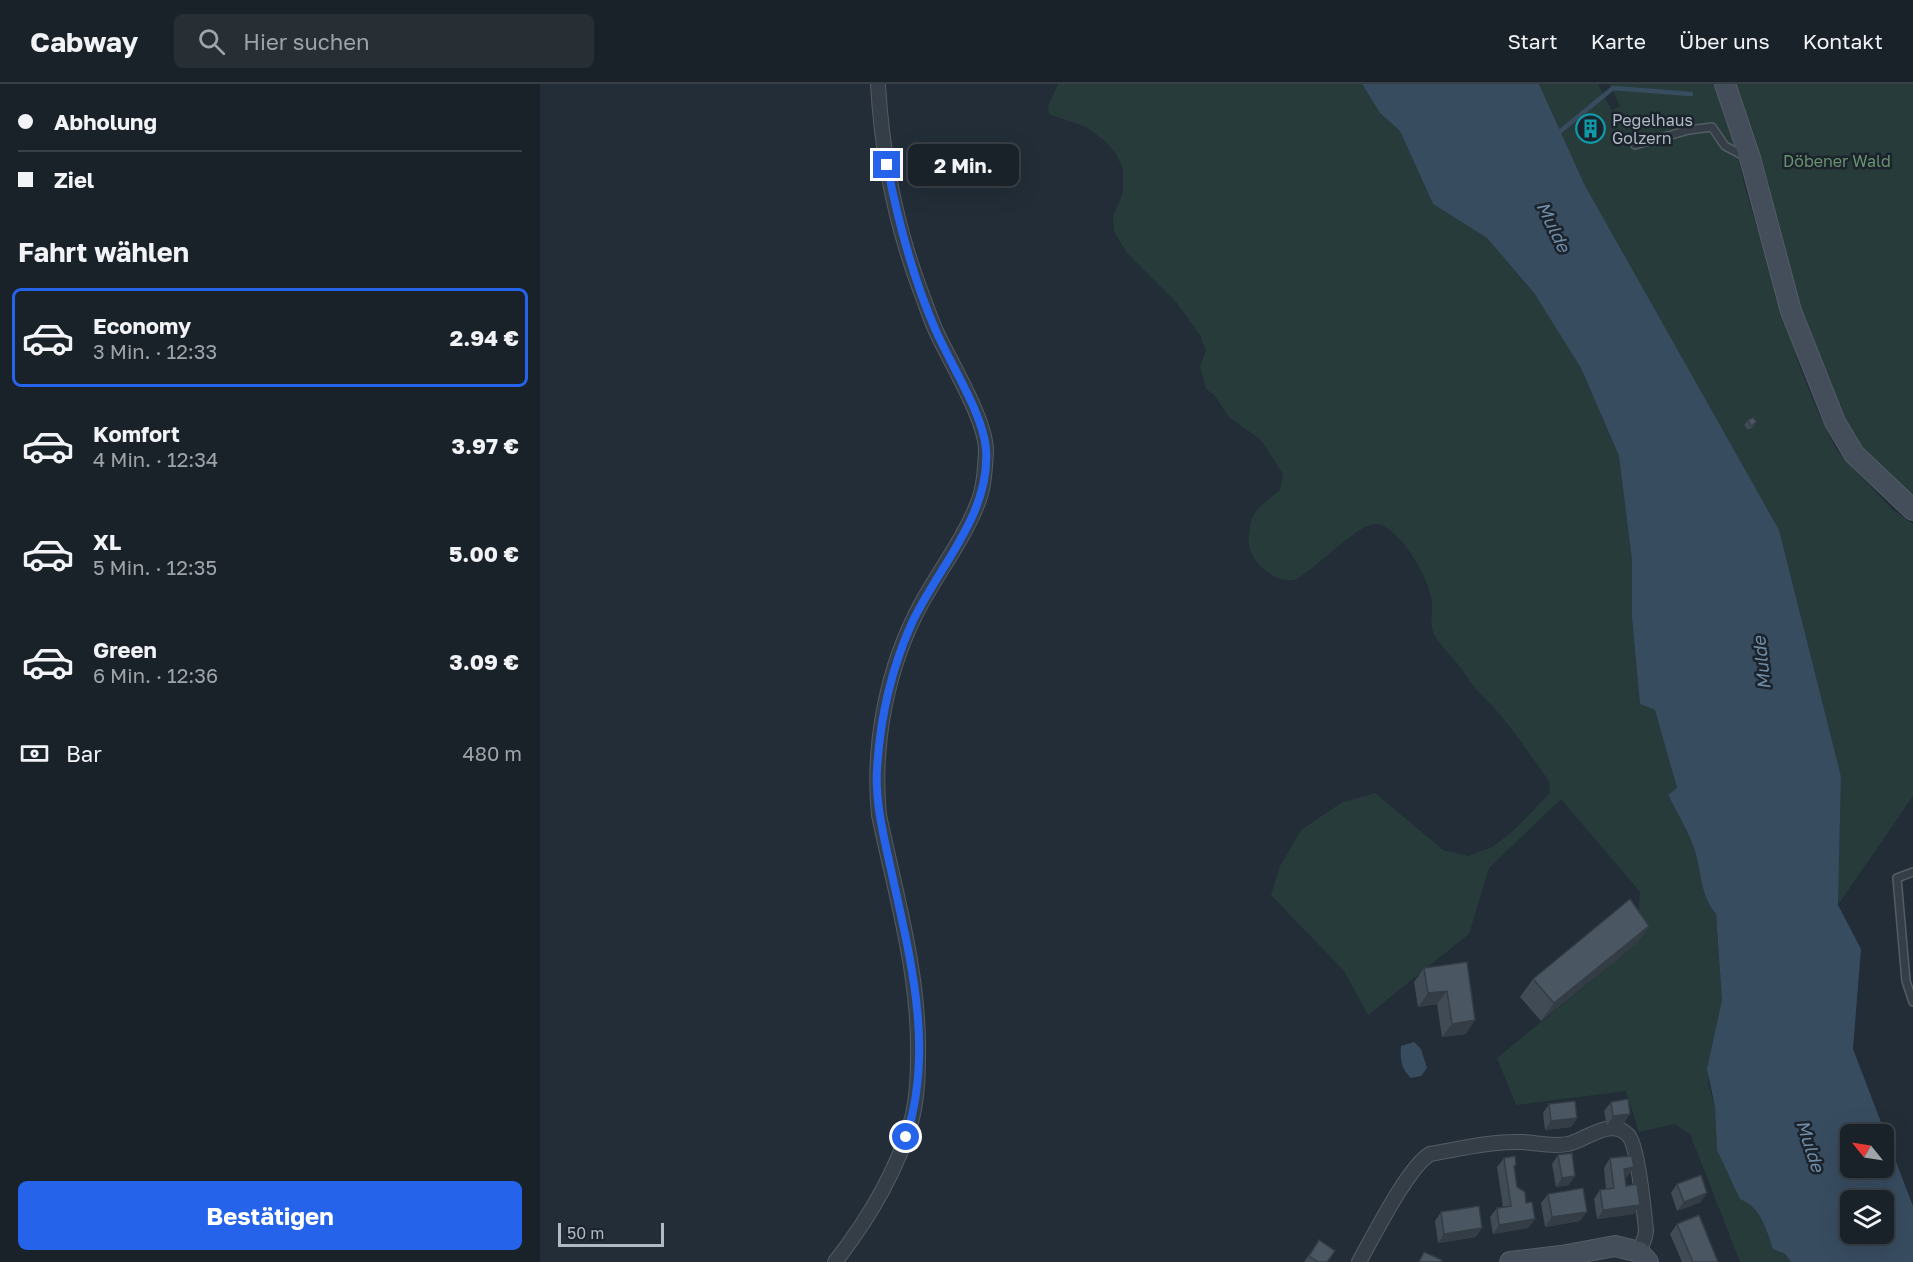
<!DOCTYPE html>
<html lang="de">
<head>
<meta charset="utf-8">
<style>
	:root { --surface:#1a2229; --page:#272f35; --text:#f1f3f6; --muted:#9fa4a8; --line:#383f46; --accent:#2563eb }
	body { margin:0; font-family:"Golos Text",sans-serif; background:var(--page); color:var(--text); height:100vh; display:flex; flex-direction:column; font-size:22px; white-space:nowrap }
	* { box-sizing:border-box; margin:0 }
	p { font-size:20px; color:var(--muted) }
	.icon { flex:none; width:33px; height:33px; fill:none; stroke:currentColor; stroke-width:2; stroke-linecap:round; stroke-linejoin:round }
	.map { position:relative; flex:1; overflow:hidden }
	.details { display:flex; flex-direction:column; background:var(--surface); width:540px }
	.details>* { flex:none }
	.top-card { display:grid; align-content:center; height:132px; padding:0 18px; background:var(--surface) }
	.needle { width:39px; rotate:300deg }
	.tools { position:absolute; left:1300px; top:1040px; display:grid; gap:12px }
	.tools a { display:grid; place-items:center; width:54px; height:54px; border-radius:9px; background:var(--surface); box-shadow:0 6px 24px #0002,0 0 0 2px var(--line); font-size:30px }
	.scale { position:absolute; left:18px; bottom:15px; width:106px; box-sizing:border-box; padding-left:6px; border:3px solid #b0b9c4; border-top:0; font-size:16px; line-height:21px; white-space:nowrap; color:#b0b9c4; -webkit-text-stroke:4px #1b232c; paint-order:stroke }
	.end { position:absolute; width:27px; height:27px; margin:-14px; border:8px solid #2563eb; background:#fff; box-shadow:0 0 0 3px #fff }
	.from { border-radius:50% }
	.bubble { position:absolute; height:42px; border-radius:9px; background:var(--surface); box-shadow:0 6px 24px #0002,0 0 0 2px var(--line); font-size:20px; font-weight:700; line-height:42px; text-align:center }
	.top-card b { display:flex; align-items:center; gap:21px; height:57px; font-size:22px }
	.top-card b+b { border-top:2px solid var(--line) }
	.top-card i { width:15px; height:15px; background:var(--text) }
	ul { padding:0; list-style:none }
	li { display:flex; align-items:center; gap:18px; height:99px; margin:0 12px 9px; padding:0 6px; border:3px solid transparent; border-radius:9px }
	li div { flex:1 }
	li b { display:block; font-size:22px }
	li em { font-style:normal; font-weight:700 }
	li.selected { border-color:var(--accent) }
	li>.icon { width:54px; height:54px; stroke-width:1.5 }
	h2 { padding:0 18px; font-size:27px; line-height:72px }
	.pay { display:flex; align-items:center; gap:15px; height:66px; padding:0 18px; font-size:22px }
	.pay p { margin-inline-start:auto }
	.cta { display:flex; gap:12px; margin-top:auto; padding:12px 18px }
	.cta a { flex:1; height:69px; border-radius:9px; background:var(--accent); color:#fff; font-size:24px; font-weight:700; line-height:69px; text-align:center }
	header { display:flex; align-items:center; gap:36px; box-sizing:border-box; height:84px; padding:0 30px; background:var(--surface); border-bottom:2px solid var(--line) }
	header strong { font-size:28px }
	nav { display:flex; gap:33px; margin-inline-start:auto; font-size:21px }
	.search { width:420px; height:54px; background:var(--page); display:flex; align-items:center; gap:15px; box-sizing:border-box; padding:0 21px; border-radius:9px; color:var(--muted); font-size:22px }
	main { display:flex; flex:1; min-height:0 }
	.map>svg:first-child { display:block }
	.green { fill:#273b3a }
	.water { fill:#384c60; fill-rule:evenodd }
	.lines { fill:none; stroke-linecap:round; stroke-linejoin:round }
	.stream { stroke:#384c60; stroke-width:4.5 }
	.lane-casing { stroke:#535c65; stroke-width:10 }
	.street-casing { stroke:#535c65; stroke-width:16 }
	.secondary-casing { stroke:#535c65; stroke-width:22 }
	.lane { stroke:#353e47; stroke-width:7 }
	.street { stroke:#353e47; stroke-width:14 }
	.secondary { stroke:#434e5a; stroke-width:20 }
	.wall { fill:#404b55 }
	.shaded-wall { fill:#343d45 }
	.building { fill:#4a5763; stroke:#343d45; stroke-width:1.5 }
	.route { stroke:#2563eb; stroke-width:8 }
	.labels { text-anchor:middle; stroke-width:5; stroke-linejoin:round; paint-order:stroke }
	.poi-label { font-size:16px; fill:#b0b9c4; stroke:#1b232c; text-anchor:start }
	.park-label { font-size:16px; fill:#68936e; stroke:#1b232c }
	.water-label { font-size:18px; font-style:italic; fill:#718da6; stroke:#1b232c }
</style>
</head>
<body>
<header>
<strong>Cabway</strong>
<div class="search"><svg class="icon" aria-label="search" viewBox="0 0 24 24"><circle cx="10" cy="10" r="6"/><path d="M15 15l6 6"/></svg>Hier suchen</div>
<nav><a>Start</a><a>Karte</a><a>Über uns</a><a>Kontakt</a></nav>
</header>
<main>
<section class="details">
<div class="top-card">
<b><i class="from"></i>Abholung</b>
<b><i></i>Ziel</b>
</div>
<h2>Fahrt wählen</h2>
<ul>
<li class="selected"><svg class="icon" aria-label="car" viewBox="0 0 24 24"><path d="M5 17H2v-5l4-1 3-4h7l3 4 3 1v5h-3M9 17h6M6 11h13"/><circle cx="7" cy="17" r="2"/><circle cx="17" cy="17" r="2"/></svg><div><b>Economy</b><p>3 Min. · 12:33</p></div><em>2.94 €</em></li>
<li><svg class="icon" aria-label="car" viewBox="0 0 24 24"><path d="M5 17H2v-5l4-1 3-4h7l3 4 3 1v5h-3M9 17h6M6 11h13"/><circle cx="7" cy="17" r="2"/><circle cx="17" cy="17" r="2"/></svg><div><b>Komfort</b><p>4 Min. · 12:34</p></div><em>3.97 €</em></li>
<li><svg class="icon" aria-label="car" viewBox="0 0 24 24"><path d="M5 17H2v-5l4-1 3-4h7l3 4 3 1v5h-3M9 17h6M6 11h13"/><circle cx="7" cy="17" r="2"/><circle cx="17" cy="17" r="2"/></svg><div><b>XL</b><p>5 Min. · 12:35</p></div><em>5.00 €</em></li>
<li><svg class="icon" aria-label="car" viewBox="0 0 24 24"><path d="M5 17H2v-5l4-1 3-4h7l3 4 3 1v5h-3M9 17h6M6 11h13"/><circle cx="7" cy="17" r="2"/><circle cx="17" cy="17" r="2"/></svg><div><b>Green</b><p>6 Min. · 12:36</p></div><em>3.09 €</em></li>
</ul>
<div class="pay"><svg class="icon" aria-label="cash" viewBox="0 0 24 24"><path d="M3 7h18v10H3z"/><circle cx="12" cy="12" r="2"/></svg>Bar<p>480 m</p></div>
<div class="cta"><a>Bestätigen</a></div>
</section>
<div class="map">
<svg width="1373" height="1178" viewBox="0 0 1373 1178">
	<rect width="100%" height="100%" fill="#222d37"/>
	<g class="green">
		<path d="M518 0H822L840 29 860 47 893 120 947 154 994 209 1041 284 1079 372 1092 476V534L1100 620 1115 626 1137 704 1128 712C1137 729 1149 748 1155 767 1162 789 1160 812 1176 830L1182 916 1168 999 1175 1023 1177 1066 1223 1137 1233 1165 1245 1170 1251 1178H1200L1150 1050 1134 1040 1099 1048 1086 1007 976 1021 957 974 1096 860 1100 808 1021 715 949 784 929 850 828 931 804 887 731 811 740 782 761 746 801 719 835 709 903 766 928 772 952 763 972 748 1010 709 1009 697C993 675 978 652 960 631 953 621 943 614 935 604 929 597 925 589 919 582 911 571 900 562 894 550 889 539 893 529 892 518 891 497 859 441 836 440 817 439 775 487 754 496 735 499 712 480 709 461 708 455 710 443 711 437 715 424 730 414 740 406L743 390 721 356 689 333 675 312 666 305 660 282 666 267 660 251 636 218 587 169 574 148 573 132 583 109V85L576 70 565 57 546 43 509 30 508 22Z"/>
		<polygon points="999,0 1058,0 1072,27 1080,22 1069,0 1176,0 1194,52 1205,104 1260,283 1277,326 1296,365 1307,378 1352,425 1373,440 1373,712 1298,821 1301,693"/>
		<polygon points="1194,0 1373,0 1373,416 1324,371 1305,343 1251,207"/>
	</g>
	<g class="water">
		<path d="M822 0H999L1044 100 1239 446 1301 693 1298 821 1321 865 1313 965 1373 1122V1178H1251L1245 1170 1233 1165C1226 1145 1221 1123 1200 1115L1177 1066 1175 1023 1167 985 1182 916 1176 830C1160 811 1162 790 1155 767 1149 748 1137 729 1128 711L1137 704 1115 626 1100 620 1092 534V476L1079 372 1041 284 994 209 947 154 893 120 860 47 840 29ZM1311 1050H1344V1083H1311ZM1311 1116H1344V1149H1311Z"/>
		<path d="M874 958 881 965 887 984 881 992 871 994C861 985 860 975 861 962Z"/>
	</g>
	<g class="lines">
		<polyline class="stream" points="1017,50 1073,4 1151,10"/>
		<defs>
			<g id="lane">
				<polyline points="1095,61 1149,46 1172,43 1185,62 1206,73"/>
				<polyline points="1373,788 1357,794 1366,897 1373,918"/>
			</g>
			<g id="street">
				<path d="M295 1178C327 1137 356 1089 371 1038 377 1017 378 996 378 974 380 892 356 812 339 731 332 660 347 583 381 520 399 487 423 456 437 421 444 405 445 385 446 368 447 337 409 276 396 247 390 234 386 221 381 208 356 142 342 71 338 0"/>
				<path d="M819 1178C833 1153 868 1083 890 1070 919 1065 952 1057 982 1058 998 1059 1012 1063 1028 1060 1046 1056 1071 1033 1088 1051 1098 1061 1104 1128 1106 1146L1105 1153 1099 1168"/>
			</g>
			<g id="secondary">
				<polyline points="1185,0 1210,74 1251,227 1295,338 1314,370 1373,426"/>
				<polyline points="970,1178 1021,1172 1075,1162 1099,1168 1108,1178"/>
			</g>
		</defs>
		<use href="#lane" class="lane-casing"/>
		<use href="#street" class="street-casing"/>
		<use href="#secondary" class="secondary-casing"/>
		<use href="#lane" class="lane"/>
		<use href="#street" class="street"/>
		<use href="#secondary" class="secondary"/>
	</g>
	<g class="wall">
		<polygon points="1045,40 1060,45 1047,53 1042,44"/>
		<polygon points="1208,336 1217,338 1213,343 1208,346 1204,341"/>
		<polygon points="1109,842 1096,860 1001,937 980,913 993,895"/>
		<polygon points="927,878 926,950 902,953 897,920 878,923 874,898 884,884"/>
		<polygon points="1071,1018 1084,1039 1067,1042 1064,1027"/>
		<polygon points="1009,1020 1037,1034 1031,1043 1005,1046 1003,1029"/>
		<polygon points="1018,1071 1029,1101 1016,1103 1012,1080"/>
		<polygon points="964,1074 974,1084 977,1103 995,1135 988,1144 953,1150 950,1133 957,1124 963,1123 957,1083"/>
		<polygon points="1070,1074 1094,1083 1087,1093 1085,1093 1086,1102 1094,1130 1057,1135 1054,1115 1060,1106 1066,1105 1064,1084"/>
		<polygon points="1137,1100 1161,1118 1137,1127 1131,1109"/>
		<polygon points="1008,1110 1040,1137 1005,1143 1001,1119"/>
		<polygon points="901,1128 936,1153 898,1159 895,1137"/>
		<polygon points="1137,1140 1178,1178 1142,1178 1130,1150"/>
		<polygon points="779,1156 787,1178 764,1178"/>
	</g>
	<g class="shaded-wall">
		<polygon points="1064,40 1060,45 1047,53 1050,48"/>
		<polygon points="1109,842 1096,860 1001,937 1014,919"/>
		<polygon points="907,907 897,920 878,923 888,909"/>
		<polygon points="935,936 926,950 902,953 912,940"/>
		<polygon points="1090,1030 1084,1039 1067,1042 1073,1032"/>
		<polygon points="1037,1034 1031,1043 1005,1046 1011,1037"/>
		<polygon points="1094,1083 1087,1093 1077,1094 1084,1085"/>
		<polygon points="1035,1092 1029,1101 1016,1103 1022,1094"/>
		<polygon points="1167,1109 1161,1118 1137,1127 1144,1118"/>
		<polygon points="1100,1121 1094,1130 1057,1135 1063,1126"/>
		<polygon points="1047,1128 1040,1137 1005,1143 1012,1133"/>
		<polygon points="995,1135 988,1144 953,1150 959,1141"/>
		<polygon points="942,1144 936,1153 898,1159 904,1150"/>
	</g>
	<g class="building">
		<polygon points="1058,32 1064,40 1050,48 1045,40"/>
		<polygon points="1213,333 1217,338 1211,342 1208,336"/>
		<polygon points="1090,815 1109,842 1014,919 993,895"/>
		<polygon points="927,878 935,936 912,940 907,907 888,909 884,884"/>
		<polygon points="1088,1015 1090,1030 1073,1032 1071,1018"/>
		<polygon points="1035,1017 1037,1034 1011,1037 1009,1020"/>
		<polygon points="1032,1069 1035,1092 1022,1094 1018,1071"/>
		<polygon points="975,1072 976,1081 974,1082 977,1103 985,1108 986,1119 992,1118 995,1135 959,1141 957,1124 971,1122 964,1074"/>
		<polygon points="1092,1072 1094,1083 1084,1085 1086,1102 1097,1100 1100,1121 1063,1126 1060,1106 1074,1104 1070,1074"/>
		<polygon points="1161,1091 1167,1109 1144,1118 1137,1100"/>
		<polygon points="1043,1104 1047,1128 1012,1133 1008,1110"/>
		<polygon points="939,1122 942,1144 904,1150 901,1128"/>
		<polygon points="1159,1131 1178,1178 1153,1178 1137,1140"/>
		<polygon points="779,1156 795,1167 787,1178 778,1178 769,1172"/>
		<polygon points="884,1168 902,1176 901,1178 879,1178"/>
	</g>
	<g class="lines">
		<path class="route" d="M347 81C358 137 373 195 396 247 411 281 443 330 446 365 451 431 397 484 371 541 351 586 340 636 337 685 335 719 344 753 351 786 370 873 395 965 366 1053"/>
	</g>
	<defs>
		<symbol id="building-ring" viewBox="-11 -11 22 22"><circle r="9.5" fill="#1b232c" stroke="#0f9aa8" stroke-width="1.5"/><path d="M-4-6H4V6H1V3H-1V6H-4ZM-2.5-4.3h1.7v1.8h-1.7ZM.8-4.3h1.7v1.8H.8ZM-2.5-1h1.7V.8h-1.7ZM.8-1h1.7V.8H.8Z" fill="#0f9aa8"/></symbol>
	</defs>
	<g fill-rule="evenodd">
		<use href="#building-ring" x="1034" y="28" width="33" height="33"/>
	</g>
	<g class="labels">
		<g class="poi-label">
			<text x="1072" y="42">Pegelhaus<tspan x="1072" dy="18">Golzern</tspan></text>
		</g>
		<g class="park-label">
			<text x="1297" y="83">Döbener Wald</text>
		</g>
		<g class="water-label">
			<text transform="translate(1013 143) rotate(64)" y="6">Mulde</text>
			<text transform="translate(1222 579) rotate(-96)" y="6">Mulde</text>
			<text transform="translate(1270 1062) rotate(72)" y="6">Mulde</text>
		</g>
	</g>
</svg>
<div class="tools">
<a><svg class="needle" viewBox="-14 -14 28 28"><path d="M0-13l5 13h-10z" fill="#e53935"/><path d="M0 13l5-13h-10z" fill="#9fa4a8"/></svg></a>
<a><svg class="icon" aria-label="layers" viewBox="0 0 24 24"><path d="M12 4l9 5-9 5-9-5zM3 14l9 5 9-5"/></svg></a>
</div>
<div class="scale">50 m</div>
<i class="end from" style="left:366px;top:1053px"></i>
<i class="end" style="left:347px;top:81px"></i>
<div class="bubble" style="left:368px;top:60px;width:111px">2 Min.</div>
</div>
</main>
</body>
</html>
